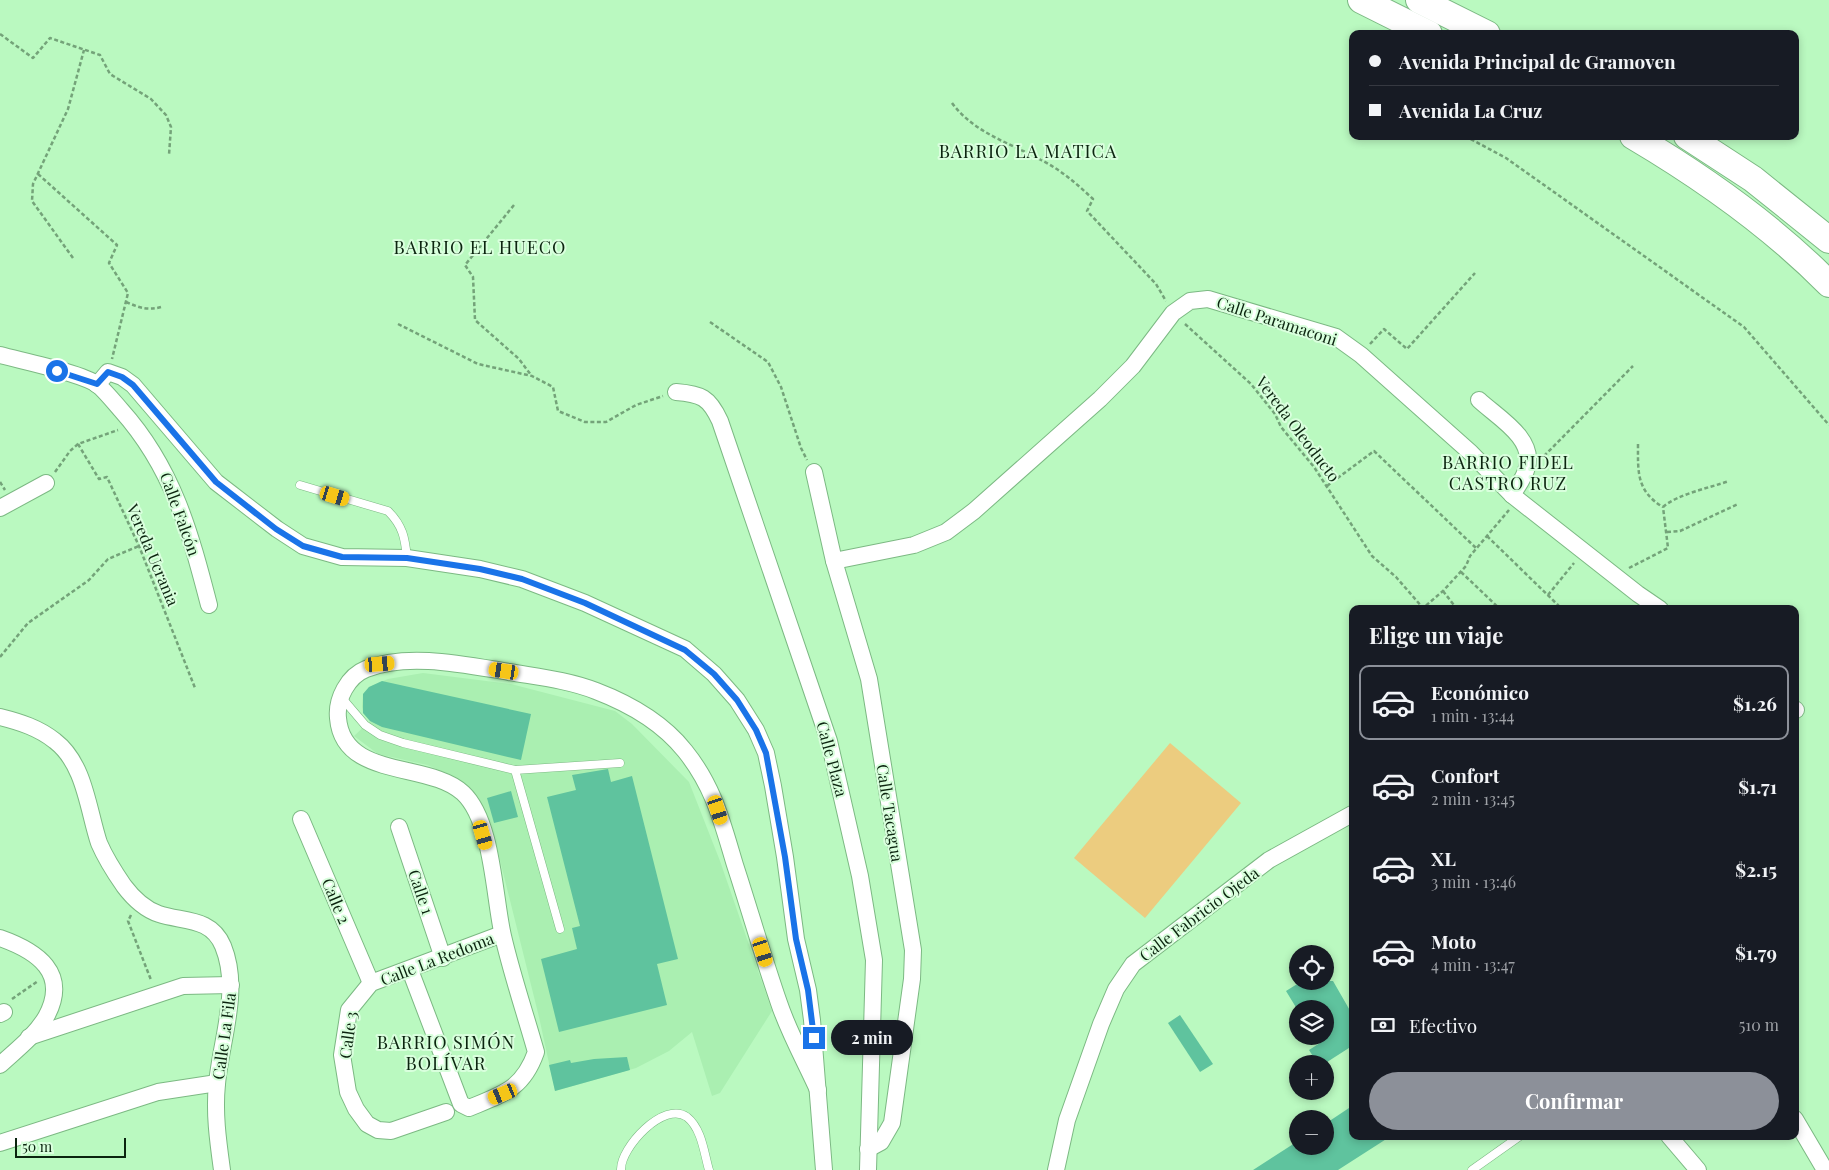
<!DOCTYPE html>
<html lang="es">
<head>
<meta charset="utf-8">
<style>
	:root { --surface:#171b24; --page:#20242c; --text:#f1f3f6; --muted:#9ea1a6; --line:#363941; --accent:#8c9099 }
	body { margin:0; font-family:"Playfair Display",serif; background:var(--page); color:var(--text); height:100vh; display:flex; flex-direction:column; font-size:19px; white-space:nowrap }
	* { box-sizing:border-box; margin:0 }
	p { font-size:16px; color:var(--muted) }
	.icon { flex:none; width:28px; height:28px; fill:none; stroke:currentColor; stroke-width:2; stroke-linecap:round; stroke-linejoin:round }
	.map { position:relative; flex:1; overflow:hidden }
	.drawer { position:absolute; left:1349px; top:605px; width:450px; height:535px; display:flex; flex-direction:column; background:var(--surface); border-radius:10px; box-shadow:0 2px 8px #0003 }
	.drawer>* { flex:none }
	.top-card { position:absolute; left:1349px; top:30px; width:450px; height:110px; border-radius:10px; box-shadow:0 2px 8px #0003; display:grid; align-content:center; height:110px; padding:0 20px; background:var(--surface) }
	.fabs { position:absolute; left:1289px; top:945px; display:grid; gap:10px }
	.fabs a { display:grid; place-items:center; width:45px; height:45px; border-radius:50%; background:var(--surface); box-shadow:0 2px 8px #0003; font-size:25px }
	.scale { position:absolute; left:15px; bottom:12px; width:111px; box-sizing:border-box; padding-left:5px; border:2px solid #0b240f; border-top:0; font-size:14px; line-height:18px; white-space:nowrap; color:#0b240f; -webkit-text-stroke:4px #d9ffdd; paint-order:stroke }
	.end { position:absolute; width:22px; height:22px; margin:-11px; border:6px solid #1a73e8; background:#fff; box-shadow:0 0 0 2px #fff }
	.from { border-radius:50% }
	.bubble { position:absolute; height:35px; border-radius:18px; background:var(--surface); box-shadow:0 2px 8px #0003; font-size:16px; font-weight:700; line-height:35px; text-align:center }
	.car { position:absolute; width:15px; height:30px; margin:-15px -8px; border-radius:6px; box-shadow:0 0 4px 1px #0007; background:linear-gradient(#f5c518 24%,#345 0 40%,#f5c518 0 76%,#345 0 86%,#f5c518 0) }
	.top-card b { display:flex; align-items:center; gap:18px; height:48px; font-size:19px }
	.top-card b+b { border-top:1px solid var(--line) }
	.top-card i { width:12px; height:12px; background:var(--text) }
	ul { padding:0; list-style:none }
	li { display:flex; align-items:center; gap:15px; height:75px; margin:0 10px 8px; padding:0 10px; border:2px solid transparent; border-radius:10px }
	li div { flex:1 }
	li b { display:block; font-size:19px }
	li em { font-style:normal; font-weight:700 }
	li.current { border-color:var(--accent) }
	li>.icon { width:45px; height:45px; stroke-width:1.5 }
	h2 { padding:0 20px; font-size:22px; line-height:60px }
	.pay { display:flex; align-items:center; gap:12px; height:55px; padding:0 20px; font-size:19px }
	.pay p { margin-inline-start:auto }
	.primary-button { display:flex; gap:10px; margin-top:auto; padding:10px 20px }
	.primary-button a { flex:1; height:58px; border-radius:30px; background:var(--accent); color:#fff; font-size:20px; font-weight:700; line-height:58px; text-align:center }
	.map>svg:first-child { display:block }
	.built { fill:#aaefb1 }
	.green { fill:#eccc7f }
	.building { fill:#5fc39e }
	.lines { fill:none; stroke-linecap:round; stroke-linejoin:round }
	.service-casing { stroke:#7cb983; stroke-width:9 }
	.minor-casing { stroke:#7cb983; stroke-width:18 }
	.trunk-casing { stroke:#7cb983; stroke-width:28 }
	.path { stroke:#74a379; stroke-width:2.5; stroke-dasharray:4 2.5; stroke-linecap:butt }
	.service { stroke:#fff; stroke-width:8 }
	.minor { stroke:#fff; stroke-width:16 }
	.trunk { stroke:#fff; stroke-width:26 }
	.route { stroke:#1a73e8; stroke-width:6 }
	.labels { text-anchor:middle; stroke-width:4; stroke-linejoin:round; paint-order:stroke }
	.street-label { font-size:16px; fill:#0b240f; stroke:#d9ffdd }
	.neighbourhood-label { font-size:18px; letter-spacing:1px; fill:#0b240f; stroke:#d9ffdd }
</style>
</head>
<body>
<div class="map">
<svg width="1829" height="1170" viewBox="0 0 1829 1170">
	<rect width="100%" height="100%" fill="#baf9c0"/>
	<polygon class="built" points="423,673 511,684 615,711 632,724 689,782 720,861 772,1011 720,1093 712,1096 692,1032 669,1051 636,1068 555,1091 539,1017 491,824 483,807 472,790 451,775 427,765 378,754 354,736 370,721 363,713 362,707 363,694 369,687 388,679"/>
	<polygon class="green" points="1170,743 1241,803 1145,918 1074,858"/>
	<g class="building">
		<polygon points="382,681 531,714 521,760 382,727 370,721 363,713 363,694 369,687"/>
		<polygon points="608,769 611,782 632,776 678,959 657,964 667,1005 559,1032 541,959 577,949 572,928 580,926 547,797 576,790 572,775"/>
		<polygon points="511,791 518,817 494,823 487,798"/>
		<polygon points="1302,981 1333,981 1352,1014 1352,1046 1324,1064 1318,1064 1309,1050 1320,1043 1316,1036 1325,1036 1325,1009 1297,1009 1286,991"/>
		<polygon points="1180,1015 1213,1064 1200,1072 1168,1023"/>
		<polygon points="627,1057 630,1070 555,1091 549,1065 570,1060 571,1063 594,1059"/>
		<polygon points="1352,1106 1352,1136 1391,1136 1338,1170 1253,1170 1298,1141 1298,1146 1325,1146 1325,1124"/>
	</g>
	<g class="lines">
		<defs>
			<g id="service">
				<path d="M300 485 388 511C403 526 405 538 407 558"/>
				<polyline points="342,698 365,725 380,735 403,743 515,770 620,763"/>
				<polyline points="515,770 560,929"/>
				<path d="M621 1170C620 1148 664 1100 687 1117 702 1129 704 1153 709 1170"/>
				<polyline points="1472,1170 1520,1136"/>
			</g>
			<g id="minor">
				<path d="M0 355C22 361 82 373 98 385 106 392 114 402 121 410 173 468 190 532 209 605"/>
				<polyline points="97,385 108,372 122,377 133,385 216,482 277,529 303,546 342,557 407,558 480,569 522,579 585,603 685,649 714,674 737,700 756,730 766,753 773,786 785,857 796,939 808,990 812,1020 824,1170"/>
				<path d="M676 392C701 394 709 397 720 421L829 741 860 876 874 960 868 1170"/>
				<path d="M1479 400C1497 417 1535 438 1527 467 1525 477 1517 487 1512 495"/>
				<polyline points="814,472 834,561 869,679 913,950 912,979 892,1123 881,1142 868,1149"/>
				<polyline points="0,508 46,483"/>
				<polyline points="834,561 914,545 946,532 974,511 1100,399 1133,366 1173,313 1190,301 1208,299 1336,337 1361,355 1471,453 1512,495 1638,594 1660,609"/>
				<polyline points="1795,709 1796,710"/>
				<path d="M0 717C20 722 39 728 55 741 85 764 88 810 99 843 105 857 115 873 124 886 133 898 144 909 159 914 183 922 211 917 223 946 241 990 221 1039 217 1084 214 1113 218 1141 222 1170"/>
				<polyline points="301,819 371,983"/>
				<polyline points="399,827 443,958"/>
				<path d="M0 938C37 951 70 973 46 1017 35 1036 15 1051 0 1065"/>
				<path d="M410 970 461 1104 469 1108C503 1094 523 1089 536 1052 525 1013 512 975 503 936 494 898 493 821 463 793 429 761 343 780 338 718 336 699 348 676 366 669 408 652 466 665 509 672 538 677 568 680 596 691 630 704 662 722 685 751 714 787 722 822 735 865 750 911 763 957 779 1003 789 1033 805 1061 818 1090"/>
				<polyline points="0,1014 4,1012"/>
				<polyline points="29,1037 183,986 231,985"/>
				<polyline points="446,1112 391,1131 378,1130 367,1124 356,1109 348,1092 342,1055 349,1010 371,983 502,934"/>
				<polyline points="1795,1119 1825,1170"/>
				<polyline points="1669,1136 1698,1170"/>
				<polyline points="0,1143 158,1092 217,1083"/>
				<polyline points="1056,1170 1067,1120 1101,1024 1116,989 1133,964 1269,860 1352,814"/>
			</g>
			<g id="trunk">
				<polyline points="1361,0 1429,34"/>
				<polyline points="1419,0 1487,34"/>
				<path d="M1633 136C1704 178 1771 225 1829 284"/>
				<polyline points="1687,136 1753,179 1829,240"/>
			</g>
		</defs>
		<use href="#service" class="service-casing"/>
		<use href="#minor" class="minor-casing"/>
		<use href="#trunk" class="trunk-casing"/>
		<g class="path">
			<polyline points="0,34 33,58 50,38 100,55 110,74 151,99 166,115 171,127 169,155"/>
			<path d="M952 103C974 133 1010 143 1041 160 1061 170 1077 184 1093 199L1087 211 1156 284 1166 301"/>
			<polyline points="1465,136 1506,158 1744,327 1829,425"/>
			<polyline points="38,174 117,245 109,263 128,293 112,359"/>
			<polyline points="514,205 465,265 473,277 475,320 519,359 531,375"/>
			<polyline points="73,258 32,201 33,184 68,109 84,50"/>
			<path d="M126 302C138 307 147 311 161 307"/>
			<polyline points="710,322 768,362 781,387 801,448 807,460"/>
			<polyline points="398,324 478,364 532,376 553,387 558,411 585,422 606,422 636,405 663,396"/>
			<polyline points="1185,324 1251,384 1275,414 1281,427 1314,467 1372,556 1396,577 1423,608 1443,591 1466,566 1470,556 1509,510"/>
			<polyline points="1370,344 1384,329 1407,349 1475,273"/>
			<polyline points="78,444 99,479 107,477 139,546 195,688"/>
			<path d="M1638 444C1638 471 1636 491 1663 507"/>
			<polyline points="1544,456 1633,366"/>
			<polyline points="55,472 70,451 78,444 118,430"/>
			<polyline points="0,482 5,490"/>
			<polyline points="1327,486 1374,451 1476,548"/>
			<path d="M1663 507C1678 494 1709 488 1729 481"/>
			<polyline points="1667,532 1680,531 1738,504"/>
			<polyline points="1487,536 1562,609"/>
			<polyline points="1629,568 1668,548 1663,507"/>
			<polyline points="1461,572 1500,609"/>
			<polyline points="1443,591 1457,609"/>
			<polyline points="1548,595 1574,563"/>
			<polyline points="0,657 28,623 89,580 108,559 139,546"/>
			<polyline points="131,915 128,921 151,980"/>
			<polyline points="12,999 38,981"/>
		</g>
		<use href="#service" class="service"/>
		<use href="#minor" class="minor"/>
		<use href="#trunk" class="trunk"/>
	</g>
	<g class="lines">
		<polyline class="route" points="57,371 97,384 108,372 122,377 133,385 216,482 276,529 303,546 342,557 407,558 480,569 522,579 585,603 685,650 714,674 737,700 756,730 766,753 785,857 796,939 808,990 814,1038"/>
	</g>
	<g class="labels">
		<g class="street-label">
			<text transform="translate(1277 321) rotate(18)" y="6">Calle Paramaconi</text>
			<text transform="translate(1298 429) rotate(53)" y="6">Vereda Oleoducto</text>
			<text transform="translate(180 514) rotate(70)" y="6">Calle Falcón</text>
			<text transform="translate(153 555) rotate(67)" y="6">Vereda Ucrania</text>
			<text transform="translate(832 759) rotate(75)" y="6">Calle Plaza</text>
			<text transform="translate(890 813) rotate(81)" y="6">Calle Tacagua</text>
			<text transform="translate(421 892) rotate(71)" y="6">Calle 1</text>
			<text transform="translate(336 901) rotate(67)" y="6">Calle 2</text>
			<text transform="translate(1199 914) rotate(-37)" y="6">Calle Fabricio Ojeda</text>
			<text transform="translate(437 959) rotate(-21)" y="6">Calle La Redoma</text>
			<text transform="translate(348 1035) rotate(-82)" y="6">Calle 3</text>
			<text transform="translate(224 1036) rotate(-82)" y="6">Calle La Fila</text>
		</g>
		<g class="neighbourhood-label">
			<text x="1028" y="158">BARRIO LA MATICA</text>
			<text x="480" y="254">BARRIO EL HUECO</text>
			<text x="1508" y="469">BARRIO FIDEL<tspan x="1508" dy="21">CASTRO RUZ</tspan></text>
			<text x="446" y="1049">BARRIO SIMÓN<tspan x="446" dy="21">BOLÍVAR</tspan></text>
		</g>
	</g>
</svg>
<div class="fabs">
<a><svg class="icon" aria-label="locate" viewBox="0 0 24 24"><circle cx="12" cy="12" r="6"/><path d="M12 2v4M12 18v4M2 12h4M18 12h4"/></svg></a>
<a><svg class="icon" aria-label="layers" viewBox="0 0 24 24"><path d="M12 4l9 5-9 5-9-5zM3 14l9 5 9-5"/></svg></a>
<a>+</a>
<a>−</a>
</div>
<div class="scale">50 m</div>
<i class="end from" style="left:57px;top:371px"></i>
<i class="end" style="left:814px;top:1038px"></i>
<div class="bubble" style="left:831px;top:1020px;width:82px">2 min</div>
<i class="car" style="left:335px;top:496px;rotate:107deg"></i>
<i class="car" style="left:380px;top:664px;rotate:86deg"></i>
<i class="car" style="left:504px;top:671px;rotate:279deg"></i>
<i class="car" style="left:718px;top:810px;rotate:162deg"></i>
<i class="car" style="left:483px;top:835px;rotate:164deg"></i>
<i class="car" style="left:763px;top:952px;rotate:162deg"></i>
<i class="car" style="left:503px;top:1094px;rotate:248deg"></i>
<div class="top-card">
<b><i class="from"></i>Avenida Principal de Gramoven</b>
<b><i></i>Avenida La Cruz</b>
</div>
<section class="drawer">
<h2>Elige un viaje</h2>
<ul>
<li class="current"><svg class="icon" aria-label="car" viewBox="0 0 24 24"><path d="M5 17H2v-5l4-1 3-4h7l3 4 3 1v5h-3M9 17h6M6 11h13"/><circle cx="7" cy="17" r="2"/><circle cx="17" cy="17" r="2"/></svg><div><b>Económico</b><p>1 min · 13:44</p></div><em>$1.26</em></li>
<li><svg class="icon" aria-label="car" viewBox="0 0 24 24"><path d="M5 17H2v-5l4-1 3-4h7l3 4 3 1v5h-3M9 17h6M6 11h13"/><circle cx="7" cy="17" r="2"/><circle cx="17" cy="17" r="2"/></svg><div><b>Confort</b><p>2 min · 13:45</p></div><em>$1.71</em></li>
<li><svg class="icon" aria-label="car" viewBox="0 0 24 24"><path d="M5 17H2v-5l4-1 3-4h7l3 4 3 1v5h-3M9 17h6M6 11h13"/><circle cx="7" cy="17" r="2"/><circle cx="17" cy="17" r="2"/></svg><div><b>XL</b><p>3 min · 13:46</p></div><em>$2.15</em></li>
<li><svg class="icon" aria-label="car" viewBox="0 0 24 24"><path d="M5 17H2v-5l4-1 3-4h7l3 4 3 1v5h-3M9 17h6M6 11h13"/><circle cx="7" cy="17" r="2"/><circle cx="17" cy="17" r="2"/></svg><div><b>Moto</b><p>4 min · 13:47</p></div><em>$1.79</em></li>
</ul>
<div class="pay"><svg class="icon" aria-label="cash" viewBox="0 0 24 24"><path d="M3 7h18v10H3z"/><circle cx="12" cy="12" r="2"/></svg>Efectivo<p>510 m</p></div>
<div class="primary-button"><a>Confirmar</a></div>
</section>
</div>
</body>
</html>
